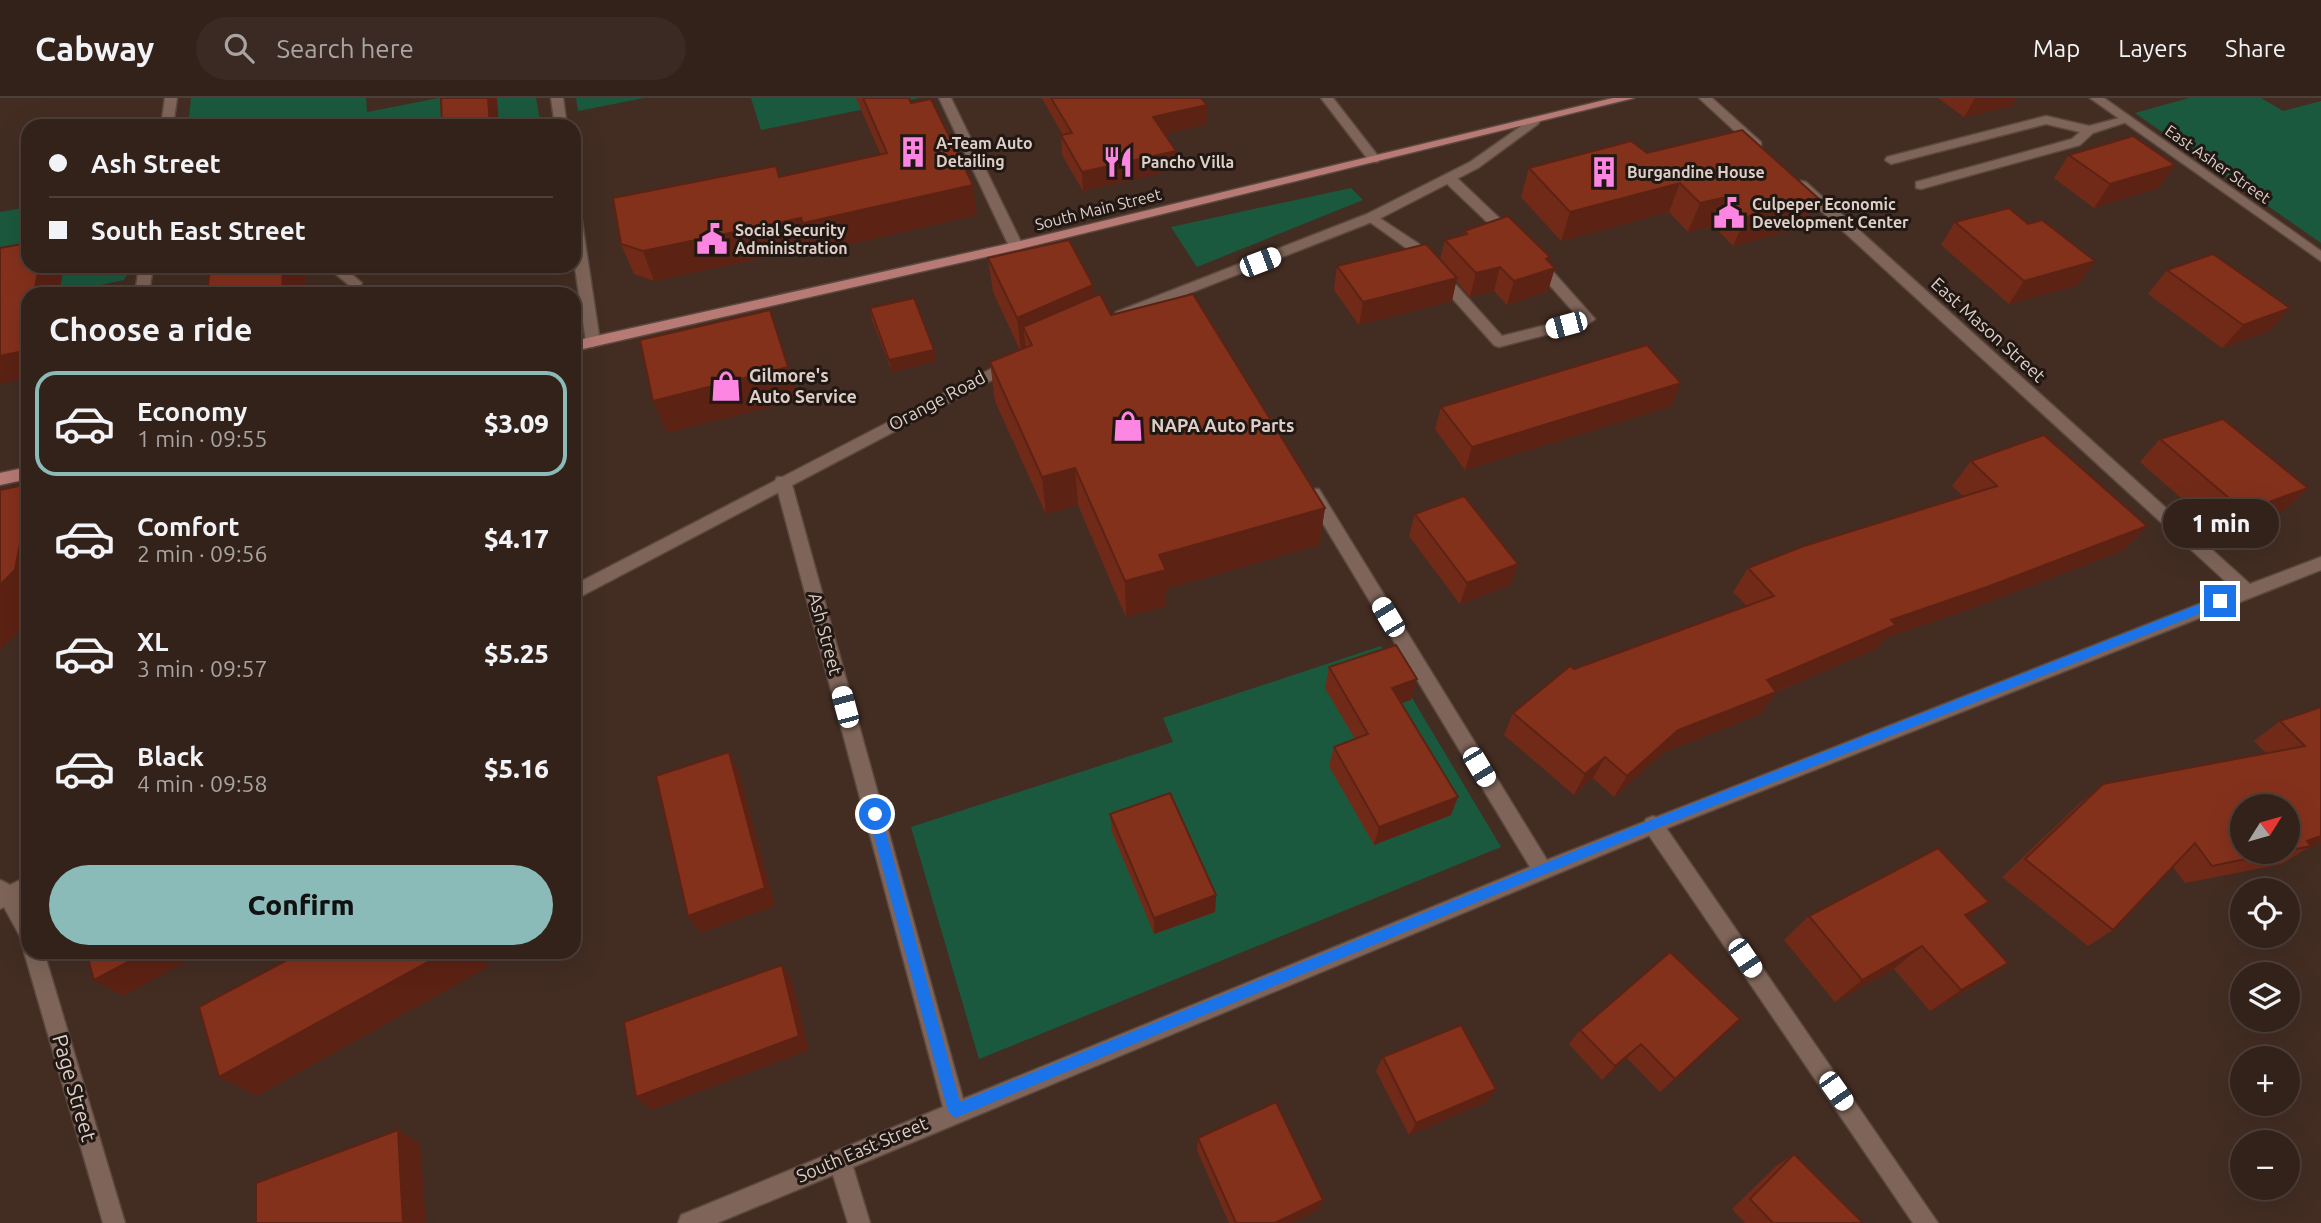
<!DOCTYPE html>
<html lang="en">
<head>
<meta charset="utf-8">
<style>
	:root { --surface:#32221a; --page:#3a2a23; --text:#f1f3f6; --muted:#a8a4a2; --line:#4d3f39; --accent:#8bbbb9 }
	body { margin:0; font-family:Ubuntu,sans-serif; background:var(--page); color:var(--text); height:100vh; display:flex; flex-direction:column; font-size:26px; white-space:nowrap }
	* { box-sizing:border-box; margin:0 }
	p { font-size:23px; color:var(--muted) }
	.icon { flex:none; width:38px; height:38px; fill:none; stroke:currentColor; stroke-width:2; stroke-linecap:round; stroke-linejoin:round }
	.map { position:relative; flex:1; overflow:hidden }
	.side { position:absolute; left:21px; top:189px; width:560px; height:672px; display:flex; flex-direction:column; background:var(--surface); border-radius:21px; box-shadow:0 7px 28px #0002,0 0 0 2px var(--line) }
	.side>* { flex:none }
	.top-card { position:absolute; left:21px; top:21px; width:560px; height:154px; border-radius:21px; box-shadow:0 7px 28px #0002,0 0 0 2px var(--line); display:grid; align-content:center; height:154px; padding:0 28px; background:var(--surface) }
	.needle { width:46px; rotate:53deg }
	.fabs { position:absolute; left:2230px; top:696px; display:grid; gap:14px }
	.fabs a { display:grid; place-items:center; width:70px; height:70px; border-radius:50%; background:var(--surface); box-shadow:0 7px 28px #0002,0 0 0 2px var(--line); font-size:35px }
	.end { position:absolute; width:32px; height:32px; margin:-16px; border:9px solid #1a73e8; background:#fff; box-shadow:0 0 0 4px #fff }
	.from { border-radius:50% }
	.bubble { position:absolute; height:49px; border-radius:24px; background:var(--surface); box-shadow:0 7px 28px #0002,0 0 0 2px var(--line); font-size:23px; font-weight:800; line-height:49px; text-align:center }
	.car { position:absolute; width:21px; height:42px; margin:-21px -10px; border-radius:9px; box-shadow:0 0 5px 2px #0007; background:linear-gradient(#fff 24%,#345 0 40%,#fff 0 76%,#345 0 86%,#fff 0) }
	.top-card b { display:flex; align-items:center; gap:24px; height:66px; font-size:26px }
	.top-card b+b { border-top:2px solid var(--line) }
	.top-card i { width:18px; height:18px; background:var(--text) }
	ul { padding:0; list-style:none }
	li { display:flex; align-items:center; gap:21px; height:105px; margin:0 14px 10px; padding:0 14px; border:4px solid transparent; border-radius:21px }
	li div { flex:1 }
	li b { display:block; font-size:26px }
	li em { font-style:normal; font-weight:800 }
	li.on { border-color:var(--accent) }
	li>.icon { width:63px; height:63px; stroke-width:1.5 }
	h2 { padding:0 28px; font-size:32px; line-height:84px }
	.button { display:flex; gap:14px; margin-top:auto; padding:14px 28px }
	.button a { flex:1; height:80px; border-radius:42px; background:var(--accent); color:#111; font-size:28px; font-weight:800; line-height:80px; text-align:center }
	header { display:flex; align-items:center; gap:42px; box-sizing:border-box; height:98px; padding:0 35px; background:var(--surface); border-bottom:2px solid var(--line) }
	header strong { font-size:33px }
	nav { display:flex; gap:38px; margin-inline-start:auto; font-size:24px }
	.search { width:490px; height:63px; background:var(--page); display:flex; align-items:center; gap:18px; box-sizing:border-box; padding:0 24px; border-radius:38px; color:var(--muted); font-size:26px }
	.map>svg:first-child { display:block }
	.green { fill:#1b593e }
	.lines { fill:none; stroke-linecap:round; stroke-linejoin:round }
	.lane-casing { stroke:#5b4940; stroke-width:3 }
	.street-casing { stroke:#5b4940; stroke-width:3 }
	.secondary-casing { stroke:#5b4940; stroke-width:3 }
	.primary-casing { stroke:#5b4940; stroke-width:3 }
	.lane { fill:#7f6559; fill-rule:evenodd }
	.street { fill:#7f6559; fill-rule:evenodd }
	.secondary { fill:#7f6559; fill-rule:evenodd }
	.primary { fill:#b77a75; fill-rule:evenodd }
	.wall { fill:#722a18; fill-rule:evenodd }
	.shaded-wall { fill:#5c2214 }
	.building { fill:#84311c; stroke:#5c2214; stroke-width:2 }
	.route { fill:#1a73e8 }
	.labels { text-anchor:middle; stroke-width:6; stroke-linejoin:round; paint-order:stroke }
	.far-poi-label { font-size:16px; font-weight:bold; fill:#ddcec7; stroke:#221813; text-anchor:start }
	.far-street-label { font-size:16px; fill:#ddcec7; stroke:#221813 }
	.street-label { font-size:18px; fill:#ddcec7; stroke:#221813 }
	.poi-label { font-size:18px; font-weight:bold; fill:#ddcec7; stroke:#221813; text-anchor:start }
	.near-street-label { font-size:21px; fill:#ddcec7; stroke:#221813 }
</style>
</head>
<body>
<header>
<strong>Cabway</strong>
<div class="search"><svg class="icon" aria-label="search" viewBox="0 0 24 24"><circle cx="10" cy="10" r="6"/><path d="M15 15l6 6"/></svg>Search here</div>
<nav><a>Map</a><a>Layers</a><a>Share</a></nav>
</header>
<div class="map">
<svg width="2321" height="1125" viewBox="0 0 2321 1125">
	<rect width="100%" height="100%" fill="#432d23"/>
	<g class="green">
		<polygon points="191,0 366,0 367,14 439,0 536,0 541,28 188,28"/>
		<polygon points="576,0 644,0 578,13"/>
		<polygon points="751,0 920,0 761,32"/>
		<polygon points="2189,0 2261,0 2283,13 2321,3 2321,145 2135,15"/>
		<polygon points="1351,90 1363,102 1197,169 1171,129"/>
		<polygon points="28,109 28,168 132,168 124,182 58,196 28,196 0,208 0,114"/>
		<polygon points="1381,548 1501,749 979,961 911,729 1173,644 1163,620"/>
	</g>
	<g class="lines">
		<defs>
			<g id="lane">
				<polygon points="2046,18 2089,28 2127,18 2133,22 2093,35 2080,47 1921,91 1916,90 1916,84 2072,41 2080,34 2046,26 1891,66 1885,62 1887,59"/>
				<polygon points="1450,77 1455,78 1515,135 1515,141 1505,141 1445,84 1444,81"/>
				<polygon points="1372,115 1419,146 1502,238 1578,219 1530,165 1528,162 1535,158 1540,159 1595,221 1588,226 1499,249 1494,247 1409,152 1367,122 1365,119"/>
				<polygon points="326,168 342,168 362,185 360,188 350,188"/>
				<polygon points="1653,718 1660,721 1938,1125 1913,1125 1646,733 1643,727 1646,721"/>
			</g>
			<g id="street">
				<polygon points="165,0 177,0 173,28 161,28"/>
				<polygon points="551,0 563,0 567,28 555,28"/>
				<polygon points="939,0 951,0 1023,148 1021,151 1016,152 1009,148"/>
				<polygon points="1321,0 1333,0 1378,58 1378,64 1370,64"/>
				<polygon points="1699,0 1712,0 1761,44 1761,50 1753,50"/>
				<polygon points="2090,0 2104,0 2321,153 2321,163"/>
				<polygon points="1801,83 1806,84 2250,486 2321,459 2321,472 1660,733 853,1069 870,1125 848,1125 833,1077 717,1125 678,1125 681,1117 943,1009 775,383 777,379 789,379 791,383 963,1001 1530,769 1307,399 1305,395 1307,391 1319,391 1547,762 2235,492 1796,90 1796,84"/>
				<polygon points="574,113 581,117 600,244 593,249 586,244 574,163"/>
				<polygon points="139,168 153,168 149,196 135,196"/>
				<path d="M0 782C27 792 28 817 28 842L21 840 0 802Z"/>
				<polygon points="28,847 28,854 44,854 125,1125 103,1125 24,854"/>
			</g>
			<g id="secondary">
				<polygon points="1534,19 1540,23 1538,26 1478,70 1377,122 1126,220 1116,220 1114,217 1116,214 1367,116 1470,64"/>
				<polygon points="1012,260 1017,261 1019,265 1017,269 574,502 574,487"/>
				<polygon points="28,778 28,797 0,811 0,792"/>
			</g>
			<g id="primary">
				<polygon points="1613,0 1634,0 1016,152 574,253 574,243 1016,144"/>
				<polygon points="28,369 28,381 0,387 0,375"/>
			</g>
		</defs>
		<use href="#lane" class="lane-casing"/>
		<use href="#street" class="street-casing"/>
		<use href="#secondary" class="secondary-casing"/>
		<use href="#primary" class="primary-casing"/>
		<use href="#lane" class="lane"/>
		<use href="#street" class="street"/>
		<use href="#secondary" class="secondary"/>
		<use href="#primary" class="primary"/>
	</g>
	<g class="wall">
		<polygon points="856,0 909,0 977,117 811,155 809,150 654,183 634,176 621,146 779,79 881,57"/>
		<polygon points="1042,0 1201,0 1207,7 1206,26 1164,36 1176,53 1175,72 1083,93 1062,57 1061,37 1063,37"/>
		<polygon points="1938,0 2016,0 2012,8 1964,19"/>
		<polygon points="1647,55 1818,100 1804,129 1733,148 1714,128 1688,134 1669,114 1561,143 1521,99 1529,70"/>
		<polygon points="2069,57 2175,67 2158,90 2094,110 2054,80"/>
		<polygon points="1955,124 2078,187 2009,206 1941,147"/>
		<polygon points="1464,133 1550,159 1549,164 1548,193 1507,207 1494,193 1470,199 1456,183 1452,203 1359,227 1334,192 1337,168 1440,162 1445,142 1463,137"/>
		<polygon points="988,160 1093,187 1094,198 1111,217 1325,410 1319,447 1166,491 1166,508 1126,519 1078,407 1046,416 995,303 990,264 1020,252 993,194"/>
		<polygon points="2167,172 2269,233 2222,250 2148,196"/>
		<polygon points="870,210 934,252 936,263 892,274 872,222"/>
		<polygon points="1671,308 1465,372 1435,331 1441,309"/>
		<polygon points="2160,341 2308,390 2284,412 2221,435 2140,364"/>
		<polygon points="1971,363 2124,452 1967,512 1885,540 1878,550 1776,594 1761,616 1664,654 1614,699 1593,680 1574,697 1504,637 1513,615 1574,571 1747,508 1733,494 1748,470 1963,398 1952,388"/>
		<polygon points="1415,416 1518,466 1510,487 1460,506 1409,438"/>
		<polygon points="1329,569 1411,602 1401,605 1451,717 1374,747 1329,668 1334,649 1355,641 1325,590"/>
		<path d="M2321 609V745L2311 748 2282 766 2185 785 2173 769 2113 832 2088 848 2002 779 2080 705 2103 686 2266 655 2254 643 2280 623ZM2287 709V754H2242Z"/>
		<polygon points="1110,716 1216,797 1215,814 1154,836 1112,734"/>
		<polygon points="1989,804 1968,820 1976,887 1930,913 1894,871 1835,904 1784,842 1809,818"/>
		<polygon points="1740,921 1660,994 1627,960 1602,982 1569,946 1580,932"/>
		<polygon points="1383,959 1487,1004 1409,1037 1376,973"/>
		<polygon points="1198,1040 1318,1112 1292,1125 1229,1125 1197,1052"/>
		<polygon points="1794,1056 1863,1125 1745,1125 1732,1111 1776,1068"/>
	</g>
	<g class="shaded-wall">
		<polygon points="488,0 497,0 499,28 490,28"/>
		<polygon points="1975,0 2016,0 2012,8 1964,19"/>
		<polygon points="1207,7 1206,26 1153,39 1153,19"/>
		<polygon points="1176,53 1175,72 1083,93 1082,74"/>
		<polygon points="2175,67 2158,90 2094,110 2110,86"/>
		<polygon points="1680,85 1669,114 1561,143 1570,114"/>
		<polygon points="973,87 977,117 811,155 803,125"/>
		<polygon points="1726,99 1714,128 1688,134 1700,105"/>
		<polygon points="1818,100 1804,129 1733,148 1746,119"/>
		<polygon points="801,120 809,150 654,183 643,153"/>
		<polygon points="1550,159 1546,172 1555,170 1548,193 1507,207 1514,183 1546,161"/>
		<polygon points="2095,163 2078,187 2009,206 2024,183"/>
		<polygon points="39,168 64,168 59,196 34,196"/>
		<polygon points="283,168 299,168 306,179 306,196 282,196"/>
		<polygon points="1500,169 1494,193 1470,199 1476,175"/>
		<polygon points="1457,180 1452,203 1359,227 1363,204"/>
		<polygon points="1093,187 1095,220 1023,229 1026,251 1021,253 1017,220"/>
		<polygon points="2290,210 2269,233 2222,250 2243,227"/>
		<polygon points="28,227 28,280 0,286 0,258"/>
		<polygon points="934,252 936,263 892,274 889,262"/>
		<polygon points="788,269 799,302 667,335 653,303"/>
		<polygon points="1681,285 1671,308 1465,372 1472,349"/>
		<polygon points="1075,370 1078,407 1046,416 1042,379"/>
		<polygon points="2308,390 2284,412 2221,435 2244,413"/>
		<polygon points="28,402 28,525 0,552 0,487"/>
		<polygon points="1325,410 1319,447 1166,491 1166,508 1126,519 1125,483 1159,457"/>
		<polygon points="2147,428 2124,452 1967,512 1885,540 1878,550 1766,598 1776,594 1761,616 1664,654 1614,699 1627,678 1678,632 1767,582 1891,522"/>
		<polygon points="1518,466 1510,487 1460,506 1467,485"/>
		<polygon points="1417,581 1411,602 1386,610 1392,590"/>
		<polygon points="729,654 739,674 775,808 700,835 688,818"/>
		<polygon points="1605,659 1593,680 1574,697 1585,676"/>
		<polygon points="1458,699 1451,717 1374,747 1379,729"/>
		<polygon points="2321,738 2321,745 2311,748 2307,743"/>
		<polygon points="1216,797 1215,814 1154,836 1154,820"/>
		<polygon points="1989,804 1958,828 1965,817"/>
		<polygon points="1922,848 1894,871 1835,904 1862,882"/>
		<polygon points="147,854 204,854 123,898 94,882"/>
		<polygon points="446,854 482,854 488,869 257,998 219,979"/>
		<polygon points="2008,865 1976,887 1930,913 1961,892"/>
		<polygon points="782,867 792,882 809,952 651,1012 636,999"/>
		<polygon points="1641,946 1627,960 1602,982 1615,968"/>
		<polygon points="1496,991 1487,1004 1409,1037 1416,1025"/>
		<polygon points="398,1032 420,1045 426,1125 403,1125"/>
		<polygon points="1323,1102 1318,1112 1292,1125 1275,1125"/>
	</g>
	<g class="building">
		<polygon points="441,0 488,0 490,28 442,28"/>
		<polygon points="863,0 909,0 911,5 931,1 973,87 803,125 801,120 643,153 621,146 613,100 776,68 779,79 887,55"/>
		<polygon points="1051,0 1201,0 1207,7 1153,19 1176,53 1082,74 1061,37 1072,35"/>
		<polygon points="1742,32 1818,100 1746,119 1726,99 1700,105 1680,85 1570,114 1529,70 1631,43 1647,55"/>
		<polygon points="2133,38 2175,67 2110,86 2069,57"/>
		<polygon points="2009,110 2028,126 2042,122 2095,163 2024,183 1955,124"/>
		<polygon points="1508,118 1550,159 1546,161 1555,170 1514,183 1500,169 1476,175 1445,142 1467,136 1464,133"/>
		<polygon points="1069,142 1093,187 1017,220 988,160"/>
		<polygon points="28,145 28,168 39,168 34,196 28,196 28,227 23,253 0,258 0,150"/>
		<polygon points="1426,146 1457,180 1363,204 1337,168"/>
		<polygon points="2213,156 2290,210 2243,227 2167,172"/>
		<polygon points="210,168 283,168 282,196 207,196"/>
		<polygon points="1100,196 1111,217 1193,196 1325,410 1159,457 1166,472 1125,483 1075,370 1042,379 990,264 1032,247 1023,229"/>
		<polygon points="914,200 934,252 889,262 870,210"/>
		<polygon points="770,212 788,269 653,303 640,242"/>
		<polygon points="1647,247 1681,285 1472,349 1441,309"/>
		<polygon points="2223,321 2308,390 2244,413 2160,341"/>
		<polygon points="2044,337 2147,428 1987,489 1891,522 1896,527 1767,582 1776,594 1678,632 1627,678 1605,659 1585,676 1513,615 1570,568 1574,571 1774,498 1748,470 1804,448 1997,388 1971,363"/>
		<polygon points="28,386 28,402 15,472 0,487 0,392"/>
		<polygon points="1464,398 1518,466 1467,485 1415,416"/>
		<polygon points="1396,547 1417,581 1392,590 1458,699 1379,729 1334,649 1368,636 1329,569"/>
		<polygon points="2321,609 2321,738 2307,743 2311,748 2287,753 2287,709 2242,709 2242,754 2280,754 2212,768 2195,745 2113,832 2025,761 2103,686 2305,648 2280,623"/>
		<polygon points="729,654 765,790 688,818 656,678"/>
		<polygon points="1170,695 1216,797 1154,820 1110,716"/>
		<polygon points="1938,750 1989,804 1965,817 2008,865 1961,892 1922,848 1862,882 1809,818"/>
		<polygon points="86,854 147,854 94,882"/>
		<polygon points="302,854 446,854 219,979 199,909"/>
		<polygon points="1670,854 1740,921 1675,981 1641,946 1615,968 1580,932"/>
		<polygon points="782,867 799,938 636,999 624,924"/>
		<polygon points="1461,927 1496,991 1416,1025 1383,959"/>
		<polygon points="1276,1004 1323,1102 1275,1125 1236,1125 1198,1040"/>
		<polygon points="398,1032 403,1125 256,1125 256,1085"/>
		<polygon points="1794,1056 1863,1125 1773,1125 1750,1101"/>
	</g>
	<polygon class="route" points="2220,498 2224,500 2224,506 1635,739 955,1020 948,1013 868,716 870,712 875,710 881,716 960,1004 1626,732"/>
	<defs>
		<symbol id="building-bare" viewBox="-9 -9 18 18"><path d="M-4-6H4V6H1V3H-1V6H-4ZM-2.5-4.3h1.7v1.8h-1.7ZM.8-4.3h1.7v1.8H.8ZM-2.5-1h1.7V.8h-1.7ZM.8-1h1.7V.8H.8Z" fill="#fd86e2" stroke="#221813" stroke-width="2.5" paint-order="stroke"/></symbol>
		<symbol id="restaurant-bare" viewBox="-9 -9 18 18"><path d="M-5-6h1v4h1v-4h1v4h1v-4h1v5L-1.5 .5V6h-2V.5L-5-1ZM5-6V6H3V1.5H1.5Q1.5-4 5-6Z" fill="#fd86e2" stroke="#221813" stroke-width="2.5" paint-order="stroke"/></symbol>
		<symbol id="civic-bare" viewBox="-9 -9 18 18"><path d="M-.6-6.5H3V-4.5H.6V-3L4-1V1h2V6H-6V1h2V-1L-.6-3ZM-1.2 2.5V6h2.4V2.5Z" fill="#fd86e2" stroke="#221813" stroke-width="2.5" paint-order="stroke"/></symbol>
		<symbol id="shop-bare" viewBox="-9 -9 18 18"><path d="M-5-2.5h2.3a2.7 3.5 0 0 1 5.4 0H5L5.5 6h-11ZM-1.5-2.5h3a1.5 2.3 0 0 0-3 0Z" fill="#fd86e2" stroke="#221813" stroke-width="2.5" paint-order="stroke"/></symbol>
	</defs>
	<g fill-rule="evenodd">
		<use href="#building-bare" x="891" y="32" width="44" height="44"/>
		<use href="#restaurant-bare" x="1096" y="42" width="44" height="44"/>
		<use href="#building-bare" x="1582" y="52" width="44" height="44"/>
		<use href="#civic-bare" x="1707" y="93" width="44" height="44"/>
		<use href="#civic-bare" x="690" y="119" width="44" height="44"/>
		<use href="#shop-bare" x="704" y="266" width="44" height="44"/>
		<use href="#shop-bare" x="1106" y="306" width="44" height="44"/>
	</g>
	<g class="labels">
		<g class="far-poi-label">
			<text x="936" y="51">A-Team Auto<tspan x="936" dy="18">Detailing</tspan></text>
			<text x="1141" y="70">Pancho Villa</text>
			<text x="1627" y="80">Burgandine House</text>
			<text x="1752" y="112">Culpeper Economic<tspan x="1752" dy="18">Development Center</tspan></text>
			<text x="735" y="138">Social Security<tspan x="735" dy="18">Administration</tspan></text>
		</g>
		<g class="far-street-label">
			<text transform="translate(2218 66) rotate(35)" y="6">East Asher Street</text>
			<text transform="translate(1098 111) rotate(-14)" y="6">South Main Street</text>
		</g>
		<g class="street-label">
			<text transform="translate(1988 232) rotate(42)" y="6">East Mason Street</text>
			<text transform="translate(937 303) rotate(-28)" y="6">Orange Road</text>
			<text transform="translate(825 536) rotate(75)" y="6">Ash Street</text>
			<text transform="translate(862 1052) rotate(-23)" y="6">South East Street</text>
		</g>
		<g class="poi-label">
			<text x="749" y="284">Gilmore's<tspan x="749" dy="21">Auto Service</tspan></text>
			<text x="1151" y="334">NAPA Auto Parts</text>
		</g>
		<g class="near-street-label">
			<text transform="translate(74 990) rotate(74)" y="7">Page Street</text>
		</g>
	</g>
</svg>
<div class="fabs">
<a><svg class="needle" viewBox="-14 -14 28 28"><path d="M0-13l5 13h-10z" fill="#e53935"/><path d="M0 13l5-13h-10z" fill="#a8a4a2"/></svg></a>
<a><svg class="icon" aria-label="locate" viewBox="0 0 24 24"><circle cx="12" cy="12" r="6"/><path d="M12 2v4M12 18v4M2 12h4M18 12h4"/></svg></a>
<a><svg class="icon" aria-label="layers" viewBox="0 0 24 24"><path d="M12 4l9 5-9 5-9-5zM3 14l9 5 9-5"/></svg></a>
<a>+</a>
<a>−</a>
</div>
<i class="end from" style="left:875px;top:716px"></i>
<i class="end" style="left:2220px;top:503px"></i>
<div class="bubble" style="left:2163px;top:401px;width:116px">1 min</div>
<i class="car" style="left:1260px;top:164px;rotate:69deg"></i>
<i class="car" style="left:1566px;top:227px;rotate:255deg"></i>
<i class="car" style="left:1388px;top:519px;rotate:329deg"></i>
<i class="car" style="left:845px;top:609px;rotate:345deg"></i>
<i class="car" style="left:1479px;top:669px;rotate:149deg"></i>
<i class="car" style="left:1745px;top:860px;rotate:146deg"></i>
<i class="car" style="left:1836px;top:993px;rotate:145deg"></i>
<div class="top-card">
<b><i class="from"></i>Ash Street</b>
<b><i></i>South East Street</b>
</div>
<section class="side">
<h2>Choose a ride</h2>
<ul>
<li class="on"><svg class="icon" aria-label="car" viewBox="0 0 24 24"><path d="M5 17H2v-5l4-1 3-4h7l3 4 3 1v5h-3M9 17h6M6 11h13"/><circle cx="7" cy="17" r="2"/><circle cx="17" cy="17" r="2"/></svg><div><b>Economy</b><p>1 min · 09:55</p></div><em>$3.09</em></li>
<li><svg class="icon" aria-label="car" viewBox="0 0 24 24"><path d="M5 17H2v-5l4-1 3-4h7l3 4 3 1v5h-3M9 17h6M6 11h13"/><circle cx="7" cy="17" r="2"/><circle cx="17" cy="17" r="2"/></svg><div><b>Comfort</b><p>2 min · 09:56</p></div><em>$4.17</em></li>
<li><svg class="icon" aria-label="car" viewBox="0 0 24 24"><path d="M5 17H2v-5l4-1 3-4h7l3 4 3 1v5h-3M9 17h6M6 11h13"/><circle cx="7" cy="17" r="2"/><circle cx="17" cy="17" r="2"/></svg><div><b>XL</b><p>3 min · 09:57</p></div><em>$5.25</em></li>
<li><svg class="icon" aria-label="car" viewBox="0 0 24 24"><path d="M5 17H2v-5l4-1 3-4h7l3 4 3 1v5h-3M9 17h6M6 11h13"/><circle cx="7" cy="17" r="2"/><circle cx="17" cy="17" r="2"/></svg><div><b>Black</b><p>4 min · 09:58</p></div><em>$5.16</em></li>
</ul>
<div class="button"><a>Confirm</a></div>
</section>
</div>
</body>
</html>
